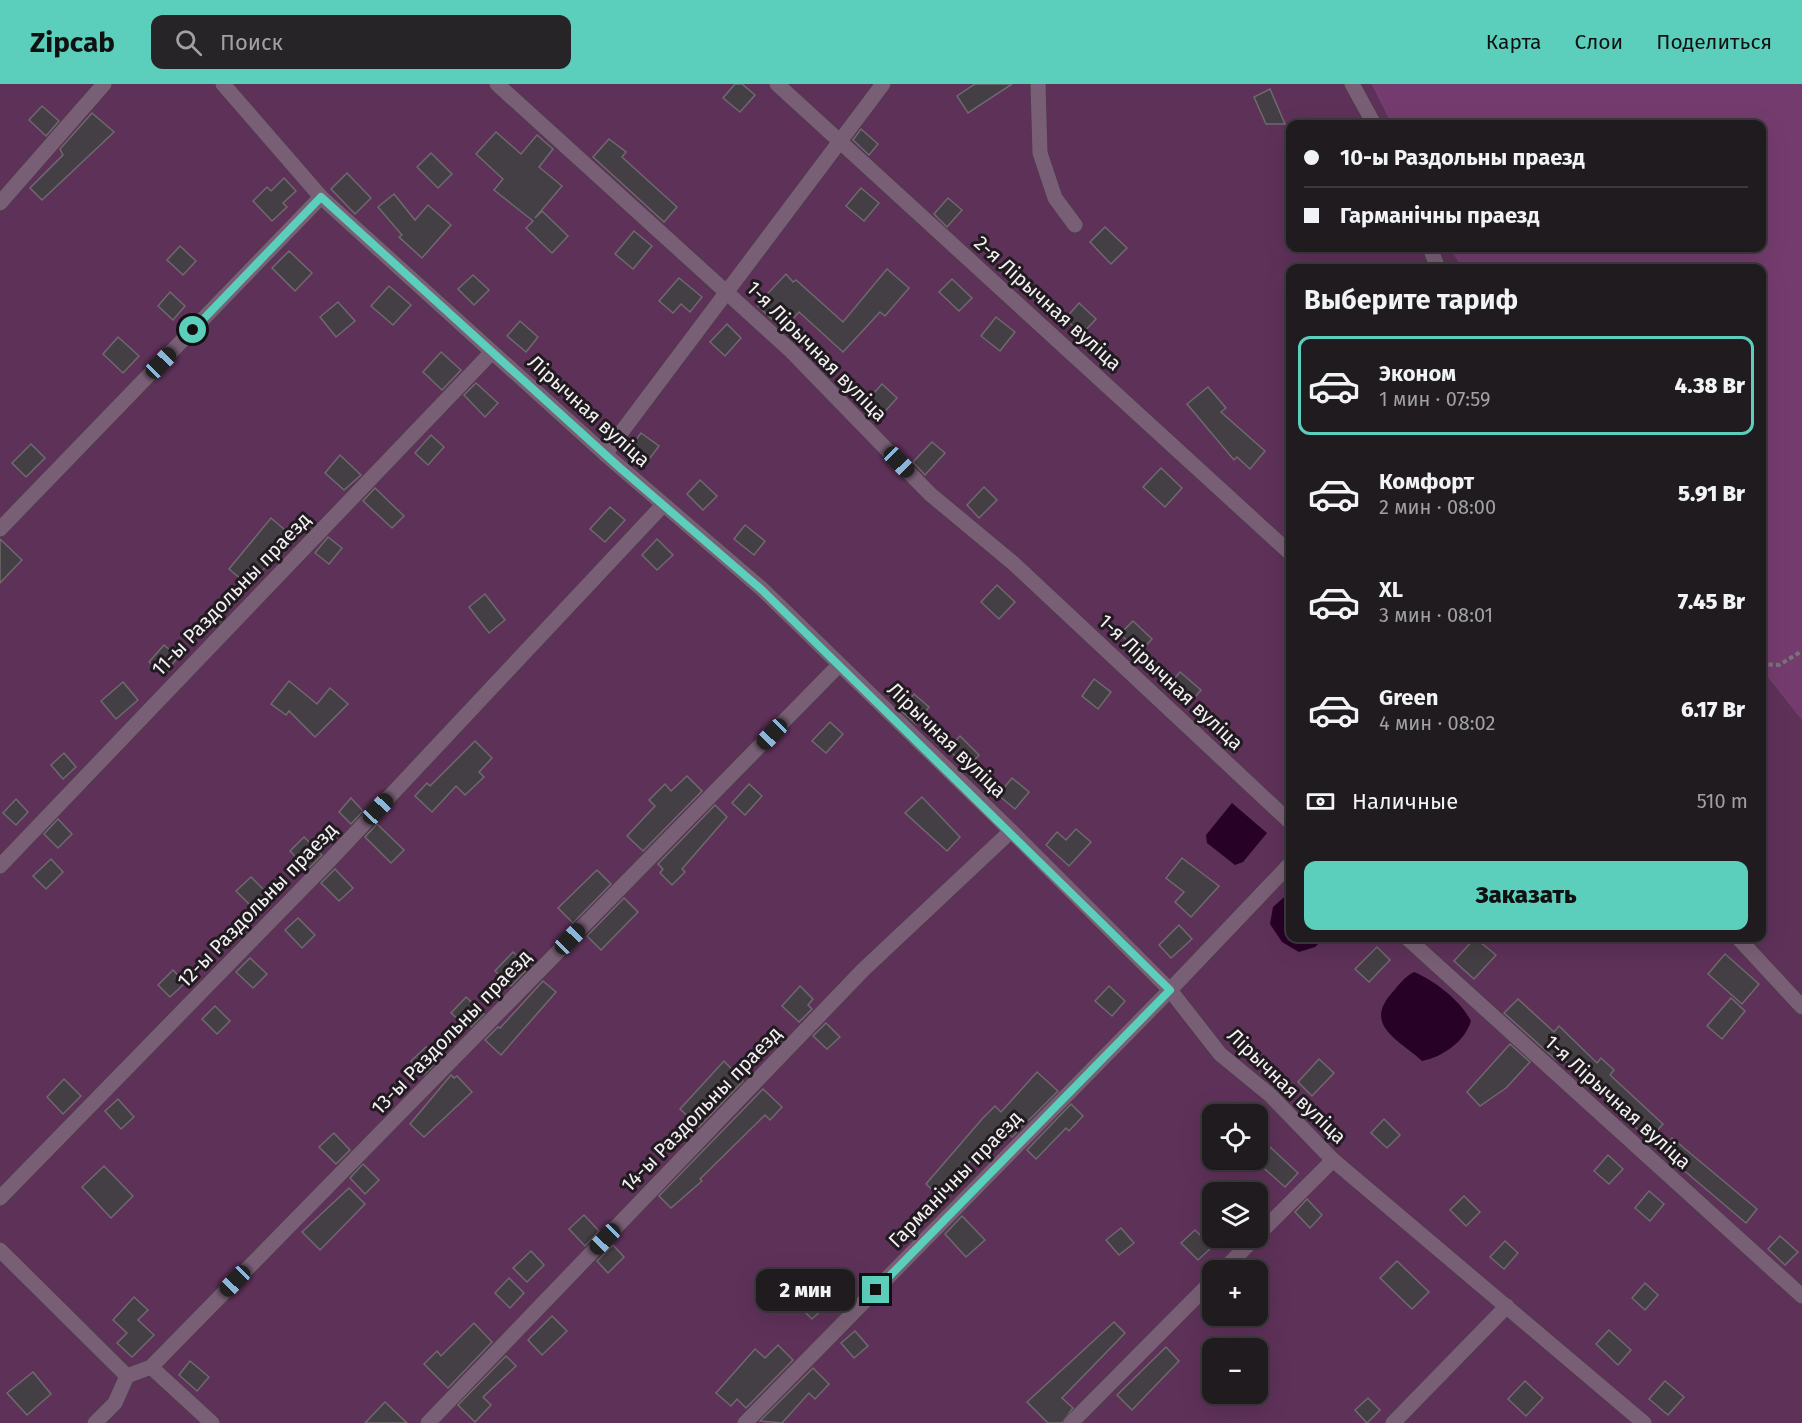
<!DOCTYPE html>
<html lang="ru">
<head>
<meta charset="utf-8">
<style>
	:root { --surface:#1f1b1e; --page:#272427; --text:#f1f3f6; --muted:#a1a1a4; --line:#3c393c; --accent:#5bcebc }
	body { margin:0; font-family:"Fira Sans",sans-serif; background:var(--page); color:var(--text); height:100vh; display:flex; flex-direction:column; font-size:22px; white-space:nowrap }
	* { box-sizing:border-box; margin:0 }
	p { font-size:20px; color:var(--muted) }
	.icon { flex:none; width:33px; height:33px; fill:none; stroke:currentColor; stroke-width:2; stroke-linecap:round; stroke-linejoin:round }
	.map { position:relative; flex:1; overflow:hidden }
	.sheet { position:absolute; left:1286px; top:180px; width:480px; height:678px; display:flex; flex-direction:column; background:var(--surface); border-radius:12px; box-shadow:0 6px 24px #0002,0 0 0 2px var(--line) }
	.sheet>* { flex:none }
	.guide { position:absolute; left:1286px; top:36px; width:480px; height:132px; border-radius:12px; box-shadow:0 6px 24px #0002,0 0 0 2px var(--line); display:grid; align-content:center; height:132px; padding:0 18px; background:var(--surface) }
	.buttons { position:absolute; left:1202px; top:1020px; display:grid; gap:12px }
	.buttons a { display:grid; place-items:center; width:66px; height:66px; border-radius:12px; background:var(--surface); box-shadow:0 6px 24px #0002,0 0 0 2px var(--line); font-size:30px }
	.end { position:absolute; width:27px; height:27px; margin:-14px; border:8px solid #5bcebc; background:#111; box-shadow:0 0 0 3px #111 }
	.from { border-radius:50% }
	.bubble { position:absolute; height:42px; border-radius:12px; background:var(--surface); box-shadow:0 6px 24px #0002,0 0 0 2px var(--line); font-size:20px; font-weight:800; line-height:42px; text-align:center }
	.car { position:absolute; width:18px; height:36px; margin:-18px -9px; border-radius:8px; box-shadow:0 0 4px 2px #0007; background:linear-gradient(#222 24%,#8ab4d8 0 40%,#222 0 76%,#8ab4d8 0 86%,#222 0) }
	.guide b { display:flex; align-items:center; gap:21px; height:57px; font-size:22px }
	.guide b+b { border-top:2px solid var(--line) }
	.guide i { width:15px; height:15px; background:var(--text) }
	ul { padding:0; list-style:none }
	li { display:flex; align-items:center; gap:18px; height:99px; margin:0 12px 9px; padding:0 6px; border:3px solid transparent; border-radius:12px }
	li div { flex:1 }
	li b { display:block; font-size:22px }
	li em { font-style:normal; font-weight:800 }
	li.current { border-color:var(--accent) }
	li>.icon { width:54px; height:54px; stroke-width:1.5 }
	h2 { padding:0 18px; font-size:27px; line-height:72px }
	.pay { display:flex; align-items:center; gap:15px; height:66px; padding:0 18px; font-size:22px }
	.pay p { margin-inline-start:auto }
	.cta { display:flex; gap:12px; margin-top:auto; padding:12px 18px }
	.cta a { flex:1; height:69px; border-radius:12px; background:var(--accent); color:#111; font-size:24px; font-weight:800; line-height:69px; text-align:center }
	header { display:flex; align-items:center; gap:36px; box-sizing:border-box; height:84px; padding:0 30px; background:var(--accent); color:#111 }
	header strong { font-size:28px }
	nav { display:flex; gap:33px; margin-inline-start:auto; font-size:21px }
	.search { width:420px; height:54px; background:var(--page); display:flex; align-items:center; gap:15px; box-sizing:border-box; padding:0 21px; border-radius:12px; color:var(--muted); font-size:22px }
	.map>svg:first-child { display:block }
	.green { fill:#5e3159; fill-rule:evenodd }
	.forest { fill:#743c6e }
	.water { fill:#280126 }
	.building { fill:#443f44; stroke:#6f696e; stroke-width:1.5 }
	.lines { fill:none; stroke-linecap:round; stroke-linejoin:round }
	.minor-casing { stroke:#454044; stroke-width:16 }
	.path { stroke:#787377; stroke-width:4; stroke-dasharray:4.5 3; stroke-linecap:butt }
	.minor { stroke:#795f75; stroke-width:15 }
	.route { stroke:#5bcebc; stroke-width:8 }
	.labels { text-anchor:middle; stroke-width:6; stroke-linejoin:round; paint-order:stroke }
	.street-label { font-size:20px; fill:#f3eff2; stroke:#201b1f }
</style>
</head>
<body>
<header>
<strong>Zipcab</strong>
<div class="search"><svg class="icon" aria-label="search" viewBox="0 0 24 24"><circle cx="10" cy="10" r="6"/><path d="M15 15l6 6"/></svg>Поиск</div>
<nav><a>Карта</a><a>Слои</a><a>Поделиться</a></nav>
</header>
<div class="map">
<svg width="1802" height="1339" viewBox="0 0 1802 1339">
	<rect width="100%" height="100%" fill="#292428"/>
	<path class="green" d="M0 0H1371L1391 40H1290V164H1449L1462 184H1290V854H1761V585L1802 637V1339H0ZM1212 1030H1257V1076H1212ZM1212 1108H1257V1154H1212ZM1212 1186H1257V1232H1212ZM1212 1264H1257V1310H1212Z"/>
	<polygon class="forest" points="1371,0 1802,0 1802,637 1761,585 1761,184 1462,184 1449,164 1761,164 1761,40 1391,40"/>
	<g class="water">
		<polygon points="1232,719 1267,749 1243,778 1235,781 1207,759 1206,751"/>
		<polygon points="1290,808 1290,854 1324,854 1315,863 1299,868 1282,858 1270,840 1273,823"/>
		<path d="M1414 888C1434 896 1461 917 1471 937 1465 957 1443 973 1422 977 1401 957 1363 942 1391 910 1398 902 1404 893 1414 888Z"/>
	</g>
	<g class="building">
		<polygon points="735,0 742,0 755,11 740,28 723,14"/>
		<polygon points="975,0 1012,0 968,29 957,12"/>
		<polygon points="1270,5 1285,40 1266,40 1254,13"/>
		<polygon points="42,22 59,37 46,52 29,36"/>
		<polygon points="92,29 114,48 42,116 30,104 63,71 60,65"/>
		<polygon points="861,45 878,60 869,71 853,56"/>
		<polygon points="496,48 521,70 537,51 553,65 539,83 562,102 535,134 542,127 568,152 552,169 526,144 533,137 494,106 503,95 476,70"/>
		<polygon points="609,55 626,68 622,73 677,123 664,138 593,73"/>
		<polygon points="431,69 452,90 438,104 417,83"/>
		<polygon points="347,89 371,114 355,130 331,105"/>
		<polygon points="284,94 296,107 283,119 287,123 272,137 253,117 267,103 271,107"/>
		<polygon points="861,104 879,119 864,137 846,122"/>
		<polygon points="394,110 415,136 428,121 451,141 422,174 399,153 402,151 378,123"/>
		<polygon points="948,114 962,126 947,143 934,130"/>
		<polygon points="1105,143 1127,164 1111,180 1090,158"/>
		<polygon points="634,147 652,162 633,185 615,170"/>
		<polygon points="180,162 196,177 183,191 167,176"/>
		<polygon points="289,167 312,189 295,207 272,184"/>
		<polygon points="887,185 909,204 885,232 880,228 843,268 799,228 783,246 757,221 786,190 793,198 796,196 843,238"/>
		<polygon points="473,191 489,206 474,221 458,205"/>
		<polygon points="679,194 702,213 690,228 681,220 673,229 659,217"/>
		<polygon points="952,195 972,214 959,227 939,208"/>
		<polygon points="389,202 411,221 393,241 371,222"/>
		<polygon points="170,208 185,222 173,236 158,222"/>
		<polygon points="338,218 355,237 336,253 320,233"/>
		<polygon points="1079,219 1096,235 1082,250 1065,235"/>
		<polygon points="996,233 1015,248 1000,267 981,252"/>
		<polygon points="520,237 538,253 526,268 507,252"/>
		<polygon points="727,240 741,254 725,272 710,258"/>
		<polygon points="118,253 139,272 123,289 103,270"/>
		<polygon points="441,268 461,286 442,306 423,288"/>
		<polygon points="476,299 498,319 485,333 464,311"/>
		<polygon points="882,300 897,314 879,334 864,320"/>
		<polygon points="1208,303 1226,324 1221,328 1265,367 1250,385 1237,373 1234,376 1187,320"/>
		<polygon points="641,349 659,362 647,378 629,366"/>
		<polygon points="431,351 444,363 428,381 415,369"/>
		<polygon points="932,358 945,369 925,391 913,378"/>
		<polygon points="31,360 45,374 26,393 12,379"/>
		<polygon points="340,371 361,391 344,406 325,389"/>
		<polygon points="1161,384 1182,404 1165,423 1143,403"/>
		<polygon points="700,396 717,412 703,426 687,410"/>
		<polygon points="984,403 997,416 979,434 967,421"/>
		<polygon points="375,404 404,432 392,444 363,417"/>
		<polygon points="610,423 625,436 605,458 590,445"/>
		<polygon points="271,434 292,452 250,501 247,500 229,485"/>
		<polygon points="745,441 765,457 754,471 734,455"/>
		<polygon points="328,453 342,464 329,480 315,469"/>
		<polygon points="0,455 22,476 0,499"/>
		<polygon points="657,455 673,471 657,486 642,471"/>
		<polygon points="997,501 1015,518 999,535 981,518"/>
		<polygon points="485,510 505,536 489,549 469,523"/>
		<polygon points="1133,537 1152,555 1140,568 1120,550"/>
		<polygon points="164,561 178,573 164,591 149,578"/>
		<polygon points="1180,588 1201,606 1189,620 1168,602"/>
		<polygon points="1094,595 1111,608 1098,625 1082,612"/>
		<polygon points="289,597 317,620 330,604 348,620 315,653 289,627 286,631 271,620"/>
		<polygon points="123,598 138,616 116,635 101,617"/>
		<polygon points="914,610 929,623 916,640 901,627"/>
		<polygon points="830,638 843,650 826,669 812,657"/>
		<polygon points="960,652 979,671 967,684 948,665"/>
		<polygon points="475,657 492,674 479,688 484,693 465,711 456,702 432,728 415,712 427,699 430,702"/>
		<polygon points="64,669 76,683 63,695 51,681"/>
		<polygon points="687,692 702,707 643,767 627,752 655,722 649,716 665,700 671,707"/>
		<polygon points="1012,694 1029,708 1015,725 998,711"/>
		<polygon points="749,700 762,712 745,731 732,719"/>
		<polygon points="922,713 960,753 947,767 905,729"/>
		<polygon points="351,714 363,727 351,740 339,728"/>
		<polygon points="16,715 28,728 16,741 3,729"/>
		<polygon points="715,721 727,733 682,785 685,788 672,801 660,789 663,785 658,780"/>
		<polygon points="58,735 72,750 58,764 44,750"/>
		<polygon points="377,740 404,766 391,779 365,753"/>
		<polygon points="1076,745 1091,758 1069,782 1046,761 1057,748 1066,756"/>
		<polygon points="304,753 322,771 308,785 290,767"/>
		<polygon points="1182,774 1219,802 1191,833 1175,818 1184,808 1166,794"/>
		<polygon points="51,775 63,788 46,805 33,792"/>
		<polygon points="335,785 353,804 339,817 321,799"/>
		<polygon points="597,786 611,800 573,839 558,824"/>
		<polygon points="251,793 269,811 254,825 236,807"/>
		<polygon points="624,814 638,828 601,866 587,852"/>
		<polygon points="298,834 315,851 302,864 285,846"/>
		<polygon points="1179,841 1192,855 1171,874 1159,861"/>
		<polygon points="1475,854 1496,871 1474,895 1454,877"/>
		<polygon points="1377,863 1390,876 1369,898 1355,885"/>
		<polygon points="513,868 529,883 511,902 495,887"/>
		<polygon points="1725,870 1759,900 1742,920 1708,890"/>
		<polygon points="250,874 267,890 253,904 236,888"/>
		<polygon points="173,886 185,899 170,913 158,901"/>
		<polygon points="543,897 556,908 501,971 485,956 498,943 500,944"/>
		<polygon points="800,902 813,915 808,921 812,925 799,938 782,922"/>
		<polygon points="1109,902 1125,917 1112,932 1095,917"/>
		<polygon points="466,913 484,930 471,943 468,940 466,942 451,929"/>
		<polygon points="1731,914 1745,927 1722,955 1707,942"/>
		<polygon points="1518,915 1554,948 1559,942 1597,979 1601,974 1614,986 1610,991 1663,1040 1649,1056 1559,971 1555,975 1504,929"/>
		<polygon points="215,922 230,937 217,950 202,935"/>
		<polygon points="826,939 840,953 827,965 813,952"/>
		<polygon points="1510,960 1530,978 1506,1004 1480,1022 1467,1008"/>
		<polygon points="426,963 438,976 424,991 411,977"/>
		<polygon points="1319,975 1334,989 1312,1012 1298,998"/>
		<polygon points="724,977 743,997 699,1043 680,1025"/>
		<polygon points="1037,988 1058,1007 1012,1053 1003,1044 937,1110 926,1100 982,1035 995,1022 1001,1028"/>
		<polygon points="451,991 454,994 457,992 472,1008 424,1053 410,1040"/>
		<polygon points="64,995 81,1012 63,1030 47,1013"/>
		<polygon points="763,1005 782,1023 770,1036 765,1031 700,1095 702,1097 671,1124 659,1112"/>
		<polygon points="118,1015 134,1033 121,1045 105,1027"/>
		<polygon points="1071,1020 1083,1032 1069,1047 1066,1044 1036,1075 1027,1066"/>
		<polygon points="1384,1035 1400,1051 1387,1064 1371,1049"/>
		<polygon points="334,1049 350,1066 336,1080 319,1063"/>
		<polygon points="1257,1051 1298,1089 1285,1103 1257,1078"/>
		<polygon points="1672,1054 1757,1125 1746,1139 1661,1067"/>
		<polygon points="1608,1071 1623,1085 1609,1100 1594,1087"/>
		<polygon points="363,1080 379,1096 365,1110 350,1094"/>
		<polygon points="104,1082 133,1112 111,1134 82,1103"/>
		<polygon points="349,1104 365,1120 320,1166 302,1148"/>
		<polygon points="1649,1107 1664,1120 1650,1137 1635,1124"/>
		<polygon points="1464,1112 1480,1128 1466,1142 1450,1126"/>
		<polygon points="1307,1115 1322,1131 1310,1144 1295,1128"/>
		<polygon points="584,1131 599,1147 585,1162 569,1145"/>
		<polygon points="962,1132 985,1156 966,1173 945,1150"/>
		<polygon points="1121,1144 1134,1159 1119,1171 1106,1156"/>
		<polygon points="1195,1146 1212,1163 1198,1176 1181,1159"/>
		<polygon points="1780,1152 1798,1168 1785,1181 1768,1165"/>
		<polygon points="1505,1157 1518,1169 1504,1185 1490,1173"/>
		<polygon points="613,1161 624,1173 608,1189 597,1177"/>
		<polygon points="531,1167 544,1181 527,1198 513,1184"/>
		<polygon points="1397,1177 1429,1208 1412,1225 1380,1194"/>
		<polygon points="509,1194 524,1209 510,1224 495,1209"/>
		<polygon points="1645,1199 1658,1211 1645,1226 1632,1214"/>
		<polygon points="813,1201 829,1219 812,1235 795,1218"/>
		<polygon points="134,1213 148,1226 138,1236 154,1251 132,1273 117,1259 127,1249 113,1236"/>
		<polygon points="552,1232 567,1247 542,1271 528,1256"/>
		<polygon points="1114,1238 1125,1249 1062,1314 1073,1324 1062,1339 1048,1339 1027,1318"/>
		<polygon points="474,1239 492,1258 448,1304 424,1280 437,1267 441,1272"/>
		<polygon points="1609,1246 1631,1266 1618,1281 1596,1260"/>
		<polygon points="855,1247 868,1262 854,1274 841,1259"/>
		<polygon points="778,1261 793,1276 746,1324 737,1315 731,1322 716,1309 755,1265 765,1274"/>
		<polygon points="1166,1263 1179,1277 1132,1326 1117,1311"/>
		<polygon points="506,1272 516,1282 483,1313 491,1321 475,1338 458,1321"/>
		<polygon points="190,1277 209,1293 197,1307 179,1291"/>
		<polygon points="813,1284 829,1300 815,1315 809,1309 782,1339 760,1337"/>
		<polygon points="33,1288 51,1310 27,1331 7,1309"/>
		<polygon points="1525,1297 1543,1314 1526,1332 1508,1315"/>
		<polygon points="1665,1297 1684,1313 1668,1331 1649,1315"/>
		<polygon points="1368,1314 1380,1326 1367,1339 1355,1326"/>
		<polygon points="385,1318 407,1339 365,1339"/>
	</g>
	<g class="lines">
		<defs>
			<g id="minor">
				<polyline points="223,0 321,113 605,370 762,505 1011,747 1170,906 1220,970 1270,1011 1333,1076 1644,1339"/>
				<polyline points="497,0 791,267 930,410 1013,479 1290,738"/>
				<polyline points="777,0 1290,469"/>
				<polyline points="1038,0 1040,69 1055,114 1075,141"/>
				<polyline points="1352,0 1374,40"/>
				<polyline points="0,119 104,0"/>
				<polyline points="1430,164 1438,184"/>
				<polyline points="605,370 883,0"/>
				<polyline points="0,445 321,113"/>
				<polyline points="0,782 492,268"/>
				<polyline points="1407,854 1802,1212"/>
				<polyline points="1738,854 1802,923"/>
				<polyline points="0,1114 331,775 663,421"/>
				<polyline points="1257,1152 1333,1076"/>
				<polyline points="0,1166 127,1292"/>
				<polyline points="1223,1186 1255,1154"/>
				<polyline points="151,1283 212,1339"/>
				<polyline points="95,1339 115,1319 127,1292 151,1283 839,581"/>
				<polyline points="428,1339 863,886 1011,747"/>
				<polyline points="745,1339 1170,906 1290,780"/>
				<polyline points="1071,1339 1212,1197"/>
				<polyline points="1393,1339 1507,1222"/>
			</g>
		</defs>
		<use href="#minor" class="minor-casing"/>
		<polyline class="path" points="1761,580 1779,581 1802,567"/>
		<use href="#minor" class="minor"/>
	</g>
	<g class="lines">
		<polyline class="route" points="193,246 321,113 619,383 762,506 1170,906 876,1206"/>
	</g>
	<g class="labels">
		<g class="street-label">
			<text transform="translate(1048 219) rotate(42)" y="7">2-я Лірычная вуліца</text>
			<text transform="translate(817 267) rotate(45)" y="7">1-я Лірычная вуліца</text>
			<text transform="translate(589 327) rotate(42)" y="7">Лірычная вуліца</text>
			<text transform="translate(231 510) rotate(-46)" y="7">11-ы Раздольны праезд</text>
			<text transform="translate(1171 598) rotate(43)" y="7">1-я Лірычная вуліца</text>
			<text transform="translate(947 656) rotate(44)" y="7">Лірычная вуліца</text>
			<text transform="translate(257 821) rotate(-46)" y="7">12-ы Раздольны праезд</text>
			<text transform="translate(451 948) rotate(-46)" y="7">13-ы Раздольны праезд</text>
			<text transform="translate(1287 1002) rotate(44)" y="7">Лірычная вуліца</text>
			<text transform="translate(1618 1018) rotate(42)" y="7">1-я Лірычная вуліца</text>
			<text transform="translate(701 1025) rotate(-46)" y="7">14-ы Раздольны праезд</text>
			<text transform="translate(955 1095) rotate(-46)" y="7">Гарманічны праезд</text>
		</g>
	</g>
</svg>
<div class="buttons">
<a><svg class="icon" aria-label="locate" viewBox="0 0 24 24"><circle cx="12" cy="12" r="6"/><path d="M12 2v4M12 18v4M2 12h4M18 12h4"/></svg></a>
<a><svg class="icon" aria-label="layers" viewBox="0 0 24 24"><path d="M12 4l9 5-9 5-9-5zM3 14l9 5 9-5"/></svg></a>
<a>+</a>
<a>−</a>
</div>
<i class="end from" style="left:193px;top:246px"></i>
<i class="end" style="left:876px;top:1206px"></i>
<div class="bubble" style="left:756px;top:1185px;width:99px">2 мин</div>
<i class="car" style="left:161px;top:279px;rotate:44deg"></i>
<i class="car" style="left:899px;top:378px;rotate:136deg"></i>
<i class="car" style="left:772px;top:650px;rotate:224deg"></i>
<i class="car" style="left:378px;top:725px;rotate:43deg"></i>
<i class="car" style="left:570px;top:855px;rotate:44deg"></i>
<i class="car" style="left:605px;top:1155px;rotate:224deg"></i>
<i class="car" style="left:235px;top:1197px;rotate:224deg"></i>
<div class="guide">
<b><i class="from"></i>10-ы Раздольны праезд</b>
<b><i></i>Гарманічны праезд</b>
</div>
<section class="sheet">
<h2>Выберите тариф</h2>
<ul>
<li class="current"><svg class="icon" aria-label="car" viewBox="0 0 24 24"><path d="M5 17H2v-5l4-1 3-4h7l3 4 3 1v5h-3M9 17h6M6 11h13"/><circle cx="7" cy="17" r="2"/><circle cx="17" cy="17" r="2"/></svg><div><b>Эконом</b><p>1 мин · 07:59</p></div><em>4.38 Br</em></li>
<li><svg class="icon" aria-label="car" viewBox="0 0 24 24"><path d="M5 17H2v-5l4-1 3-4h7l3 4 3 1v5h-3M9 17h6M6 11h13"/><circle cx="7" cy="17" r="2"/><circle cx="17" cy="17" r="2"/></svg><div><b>Комфорт</b><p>2 мин · 08:00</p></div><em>5.91 Br</em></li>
<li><svg class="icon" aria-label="car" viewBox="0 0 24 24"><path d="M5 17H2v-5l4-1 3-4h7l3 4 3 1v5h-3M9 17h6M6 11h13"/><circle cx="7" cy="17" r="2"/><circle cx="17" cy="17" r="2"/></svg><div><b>XL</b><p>3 мин · 08:01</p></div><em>7.45 Br</em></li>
<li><svg class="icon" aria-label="car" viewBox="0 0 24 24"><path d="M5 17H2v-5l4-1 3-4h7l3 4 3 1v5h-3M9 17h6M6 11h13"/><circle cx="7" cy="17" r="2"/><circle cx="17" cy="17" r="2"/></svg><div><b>Green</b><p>4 мин · 08:02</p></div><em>6.17 Br</em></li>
</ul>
<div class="pay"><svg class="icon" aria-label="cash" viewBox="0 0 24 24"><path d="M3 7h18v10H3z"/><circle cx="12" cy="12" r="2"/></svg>Наличные<p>510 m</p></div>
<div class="cta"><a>Заказать</a></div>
</section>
</div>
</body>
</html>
